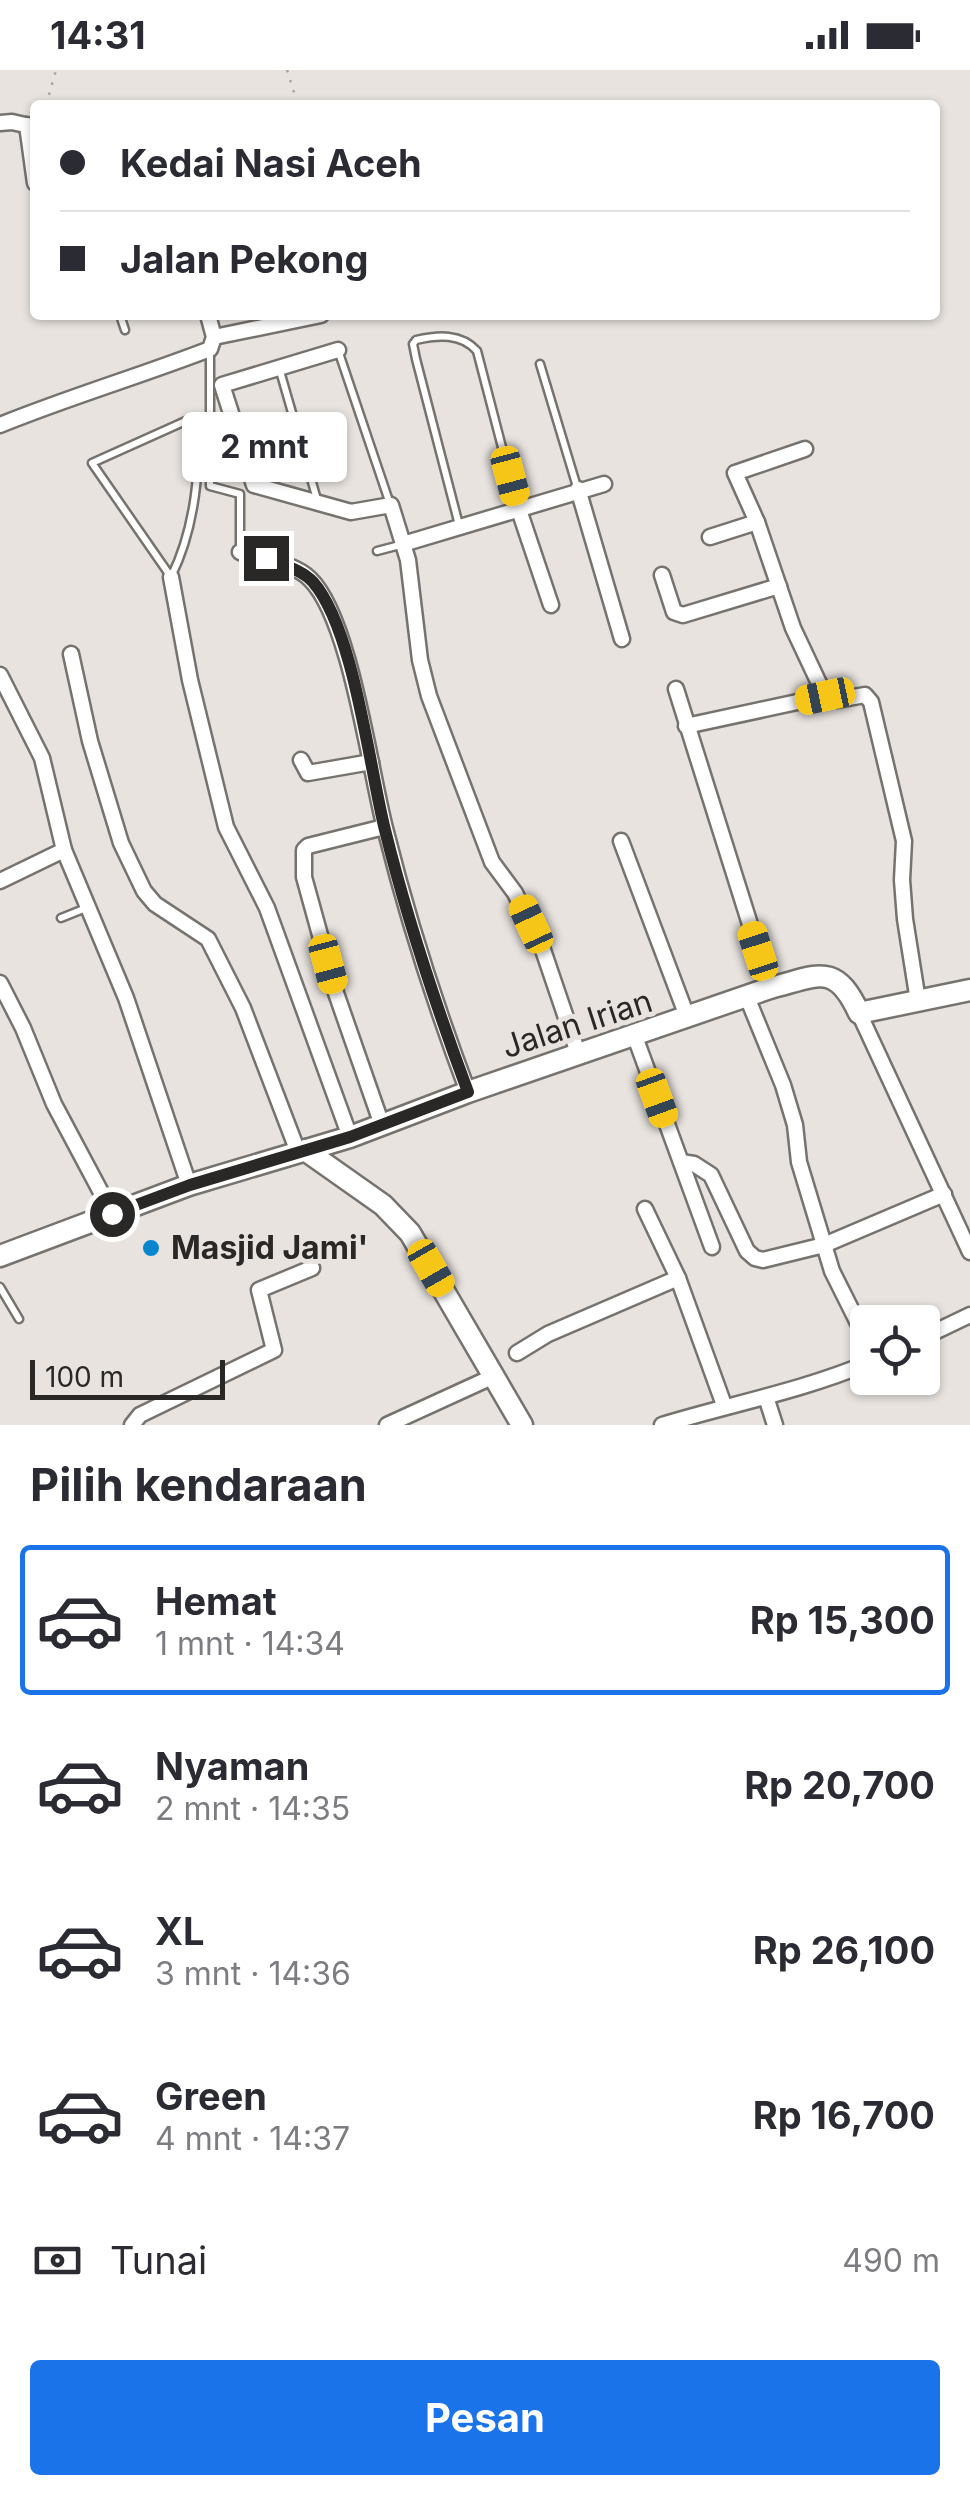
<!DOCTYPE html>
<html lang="id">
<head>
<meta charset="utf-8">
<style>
	:root { --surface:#fff; --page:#f2f2f3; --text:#2b2b33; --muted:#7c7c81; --line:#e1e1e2; --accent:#1a73e8 }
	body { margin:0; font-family:Inter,sans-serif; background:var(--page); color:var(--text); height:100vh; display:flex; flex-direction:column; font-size:38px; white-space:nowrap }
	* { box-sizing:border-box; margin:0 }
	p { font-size:32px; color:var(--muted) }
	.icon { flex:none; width:55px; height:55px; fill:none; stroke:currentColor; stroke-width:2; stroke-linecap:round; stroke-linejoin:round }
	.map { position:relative; height:1355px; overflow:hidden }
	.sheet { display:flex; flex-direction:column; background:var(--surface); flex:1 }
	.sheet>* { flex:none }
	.top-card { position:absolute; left:30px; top:30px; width:910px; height:220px; border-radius:10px; box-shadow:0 2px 8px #0004; display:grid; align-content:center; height:220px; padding:0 30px; background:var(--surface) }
	.controls { position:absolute; left:850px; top:1235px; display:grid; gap:20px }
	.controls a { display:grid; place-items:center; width:90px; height:90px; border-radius:10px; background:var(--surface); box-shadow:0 2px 8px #0004; font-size:50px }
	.scale { position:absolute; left:30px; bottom:25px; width:195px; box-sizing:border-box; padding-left:10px; border:5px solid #292826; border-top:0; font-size:28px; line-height:35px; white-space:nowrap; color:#292826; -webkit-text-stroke:8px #e8e3df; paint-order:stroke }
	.end { position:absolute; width:45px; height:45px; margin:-22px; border:12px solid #292826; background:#fff; box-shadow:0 0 0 5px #fff }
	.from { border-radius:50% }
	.bubble { position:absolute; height:70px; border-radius:10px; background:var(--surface); box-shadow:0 2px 8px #0004; font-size:32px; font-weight:700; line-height:70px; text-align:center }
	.car { position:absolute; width:30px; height:60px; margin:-30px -15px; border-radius:12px; box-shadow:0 0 8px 2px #0007; background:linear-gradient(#f5c518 24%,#345 0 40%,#f5c518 0 76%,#345 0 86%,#f5c518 0) }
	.top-card b { display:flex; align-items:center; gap:35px; height:95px; font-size:38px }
	.top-card b+b { border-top:2px solid var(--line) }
	.top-card i { width:25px; height:25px; background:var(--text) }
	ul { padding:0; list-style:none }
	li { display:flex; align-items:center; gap:30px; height:150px; margin:0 20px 15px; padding:0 10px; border:5px solid transparent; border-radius:10px }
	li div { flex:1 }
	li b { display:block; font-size:38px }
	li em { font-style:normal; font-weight:700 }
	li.active { border-color:var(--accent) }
	li>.icon { width:90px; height:90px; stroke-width:1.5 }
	h2 { padding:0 30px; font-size:45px; line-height:120px }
	.pay { display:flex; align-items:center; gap:25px; height:110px; padding:0 30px; font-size:38px }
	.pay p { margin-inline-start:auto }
	.action { display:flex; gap:20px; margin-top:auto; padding:20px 30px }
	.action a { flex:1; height:115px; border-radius:10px; background:var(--accent); color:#fff; font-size:40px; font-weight:700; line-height:115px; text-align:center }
	.status { display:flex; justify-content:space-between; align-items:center; height:70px; padding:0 50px; background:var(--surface); direction:ltr }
	.status svg { height:28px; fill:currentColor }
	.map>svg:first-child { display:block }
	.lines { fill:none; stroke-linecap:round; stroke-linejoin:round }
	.lane-casing { stroke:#76736f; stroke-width:11 }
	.street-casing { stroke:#76736f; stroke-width:19 }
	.secondary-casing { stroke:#76736f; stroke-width:25 }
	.path { stroke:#a9a5a2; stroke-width:2.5; stroke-dasharray:2.5 8; stroke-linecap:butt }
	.lane { stroke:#fff; stroke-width:6 }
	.street { stroke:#fff; stroke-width:14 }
	.secondary { stroke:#fff; stroke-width:20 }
	.route { stroke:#292826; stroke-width:12 }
	.poi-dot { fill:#0786ce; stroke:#e8e3df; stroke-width:4 }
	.labels { text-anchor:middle; stroke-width:10; stroke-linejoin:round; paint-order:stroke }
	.street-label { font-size:32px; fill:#292826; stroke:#e8e3df }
	.poi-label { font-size:32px; font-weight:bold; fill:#292826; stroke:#e8e3df; text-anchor:start }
</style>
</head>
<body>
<div class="status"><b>14:31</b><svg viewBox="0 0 49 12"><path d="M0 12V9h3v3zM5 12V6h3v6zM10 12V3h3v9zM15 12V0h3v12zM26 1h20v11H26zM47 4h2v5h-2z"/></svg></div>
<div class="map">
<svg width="970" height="1355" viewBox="0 0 970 1355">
	<rect width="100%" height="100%" fill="#e8e3df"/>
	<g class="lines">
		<defs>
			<g id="lane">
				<polyline points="120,245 125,260"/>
				<polyline points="338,280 390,434"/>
				<polyline points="210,282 210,416 240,424 240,481"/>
				<polyline points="540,294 577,417"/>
				<polyline points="280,301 318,433"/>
				<path d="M190 349 197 352 200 360C198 411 194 461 171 507L92 393Z"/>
				<path d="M459 455 416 289 413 274 416 270C438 265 461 263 477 281L517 435"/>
				<polyline points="377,481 400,475"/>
				<polyline points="61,848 86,838"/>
				<polyline points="0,1217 19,1249"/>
			</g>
			<g id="street">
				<polyline points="0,53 12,52 34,57"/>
				<polyline points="27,55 35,113"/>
				<polyline points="214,267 321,245"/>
				<polyline points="338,280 222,315 254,415 351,442 391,435 408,490 420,590 429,626 492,792 515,823 542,877 578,983"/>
				<path d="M0 355C69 327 140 306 210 279L214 267 208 245"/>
				<polyline points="578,419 622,569"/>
				<polyline points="518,437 551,535"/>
				<polyline points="710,467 757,452"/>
				<polyline points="403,474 604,414"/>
				<path d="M240 482C262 490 293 492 310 509 351 549 370 703 386 762 408 850 436 937 468 1022"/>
				<polyline points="662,505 674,542 683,545 779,516"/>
				<polyline points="171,507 190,610 226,757 267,838 350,1067"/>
				<polyline points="71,584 90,671 121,773 144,821 155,834 208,869 243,938 298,1082"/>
				<polyline points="0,605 42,688 64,780 126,928 189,1115"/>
				<polyline points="676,619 770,918"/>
				<polyline points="825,626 837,630 865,625 871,632 904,771 902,810 905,849 918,931"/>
				<polyline points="686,656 825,626 793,558 757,452 735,403 805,379"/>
				<polyline points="301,690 308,703 371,692"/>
				<polyline points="621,771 688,949"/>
				<polyline points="0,811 64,780"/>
				<polyline points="0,913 23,958 54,1034 112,1143"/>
				<polyline points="747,927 783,1015 795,1055 799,1092 832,1201 860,1257 868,1258"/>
				<polyline points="859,943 970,1182"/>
				<polyline points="634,964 712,1177"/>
				<polyline points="382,1055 336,923 304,807 304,780 308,776 384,757"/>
				<polyline points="681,1092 694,1094 711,1105 747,1181 755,1188 763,1190 824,1175 944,1124"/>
				<polyline points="645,1139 678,1208 724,1335"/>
				<polyline points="882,1252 890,1252"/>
				<polyline points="922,1268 970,1245"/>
				<polyline points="517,1283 548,1264 678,1208"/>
				<polyline points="766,1327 775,1355"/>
				<polyline points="132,1355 140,1345 274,1280 259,1220 312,1198"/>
				<polyline points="387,1355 492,1307"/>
				<path d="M662 1355C731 1334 801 1321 868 1293"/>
			</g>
			<g id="secondary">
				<polyline points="305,1080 383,1135 410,1163 522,1355"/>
				<path d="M0 1186 189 1115 350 1067 468 1022 770 918C818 906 835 891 859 943L970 920"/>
			</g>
		</defs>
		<use href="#lane" class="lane-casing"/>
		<use href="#street" class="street-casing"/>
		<use href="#secondary" class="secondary-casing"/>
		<g class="path">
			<polyline points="287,0 298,35"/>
			<polyline points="46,35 56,0"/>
		</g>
		<use href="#lane" class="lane"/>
		<use href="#street" class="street"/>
		<use href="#secondary" class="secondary"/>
	</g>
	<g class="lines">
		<path class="route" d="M112 1144 190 1115 350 1067 468 1022C436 936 407 849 385 760 369 696 354 559 313 512 301 499 281 495 266 488"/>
	</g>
	<circle class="poi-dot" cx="151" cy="1178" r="10"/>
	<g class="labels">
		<g class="street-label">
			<text transform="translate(577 954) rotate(-18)" y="11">Jalan Irian</text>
		</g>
		<g class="poi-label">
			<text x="171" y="1189">Masjid Jami'</text>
		</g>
	</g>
</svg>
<div class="controls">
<a><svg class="icon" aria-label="locate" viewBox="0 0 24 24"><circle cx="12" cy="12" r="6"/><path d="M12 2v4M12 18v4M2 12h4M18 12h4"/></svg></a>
</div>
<div class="scale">100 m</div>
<i class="end from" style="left:112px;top:1144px"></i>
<i class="end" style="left:266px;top:488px"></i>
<div class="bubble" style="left:182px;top:342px;width:165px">2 mnt</div>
<i class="car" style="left:510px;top:406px;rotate:165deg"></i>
<i class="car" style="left:825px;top:626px;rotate:258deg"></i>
<i class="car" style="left:531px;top:854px;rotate:335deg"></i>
<i class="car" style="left:758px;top:881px;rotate:342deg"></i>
<i class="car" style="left:328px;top:894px;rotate:165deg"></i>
<i class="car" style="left:657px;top:1028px;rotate:160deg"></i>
<i class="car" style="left:431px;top:1198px;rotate:150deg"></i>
<div class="top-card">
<b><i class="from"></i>Kedai Nasi Aceh</b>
<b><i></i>Jalan Pekong</b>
</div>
</div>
<section class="sheet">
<h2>Pilih kendaraan</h2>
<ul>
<li class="active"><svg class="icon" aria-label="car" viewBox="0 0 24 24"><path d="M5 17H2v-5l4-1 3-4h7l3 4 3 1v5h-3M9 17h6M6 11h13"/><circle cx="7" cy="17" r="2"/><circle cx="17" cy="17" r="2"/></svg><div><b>Hemat</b><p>1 mnt · 14:34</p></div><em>Rp 15,300</em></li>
<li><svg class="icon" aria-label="car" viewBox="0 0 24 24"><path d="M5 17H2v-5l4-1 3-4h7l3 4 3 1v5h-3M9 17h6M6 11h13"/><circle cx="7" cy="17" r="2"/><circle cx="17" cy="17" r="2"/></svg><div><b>Nyaman</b><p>2 mnt · 14:35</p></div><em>Rp 20,700</em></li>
<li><svg class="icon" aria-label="car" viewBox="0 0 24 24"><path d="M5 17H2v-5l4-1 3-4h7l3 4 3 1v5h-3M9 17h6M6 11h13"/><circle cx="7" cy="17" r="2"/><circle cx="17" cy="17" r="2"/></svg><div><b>XL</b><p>3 mnt · 14:36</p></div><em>Rp 26,100</em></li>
<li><svg class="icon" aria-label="car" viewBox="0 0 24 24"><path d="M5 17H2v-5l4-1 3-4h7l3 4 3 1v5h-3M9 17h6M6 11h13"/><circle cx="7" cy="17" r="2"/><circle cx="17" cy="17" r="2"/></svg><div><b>Green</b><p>4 mnt · 14:37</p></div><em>Rp 16,700</em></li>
</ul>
<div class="pay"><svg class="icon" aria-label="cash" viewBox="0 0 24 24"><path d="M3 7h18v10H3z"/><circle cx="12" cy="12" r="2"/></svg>Tunai<p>490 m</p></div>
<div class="action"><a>Pesan</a></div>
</section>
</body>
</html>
